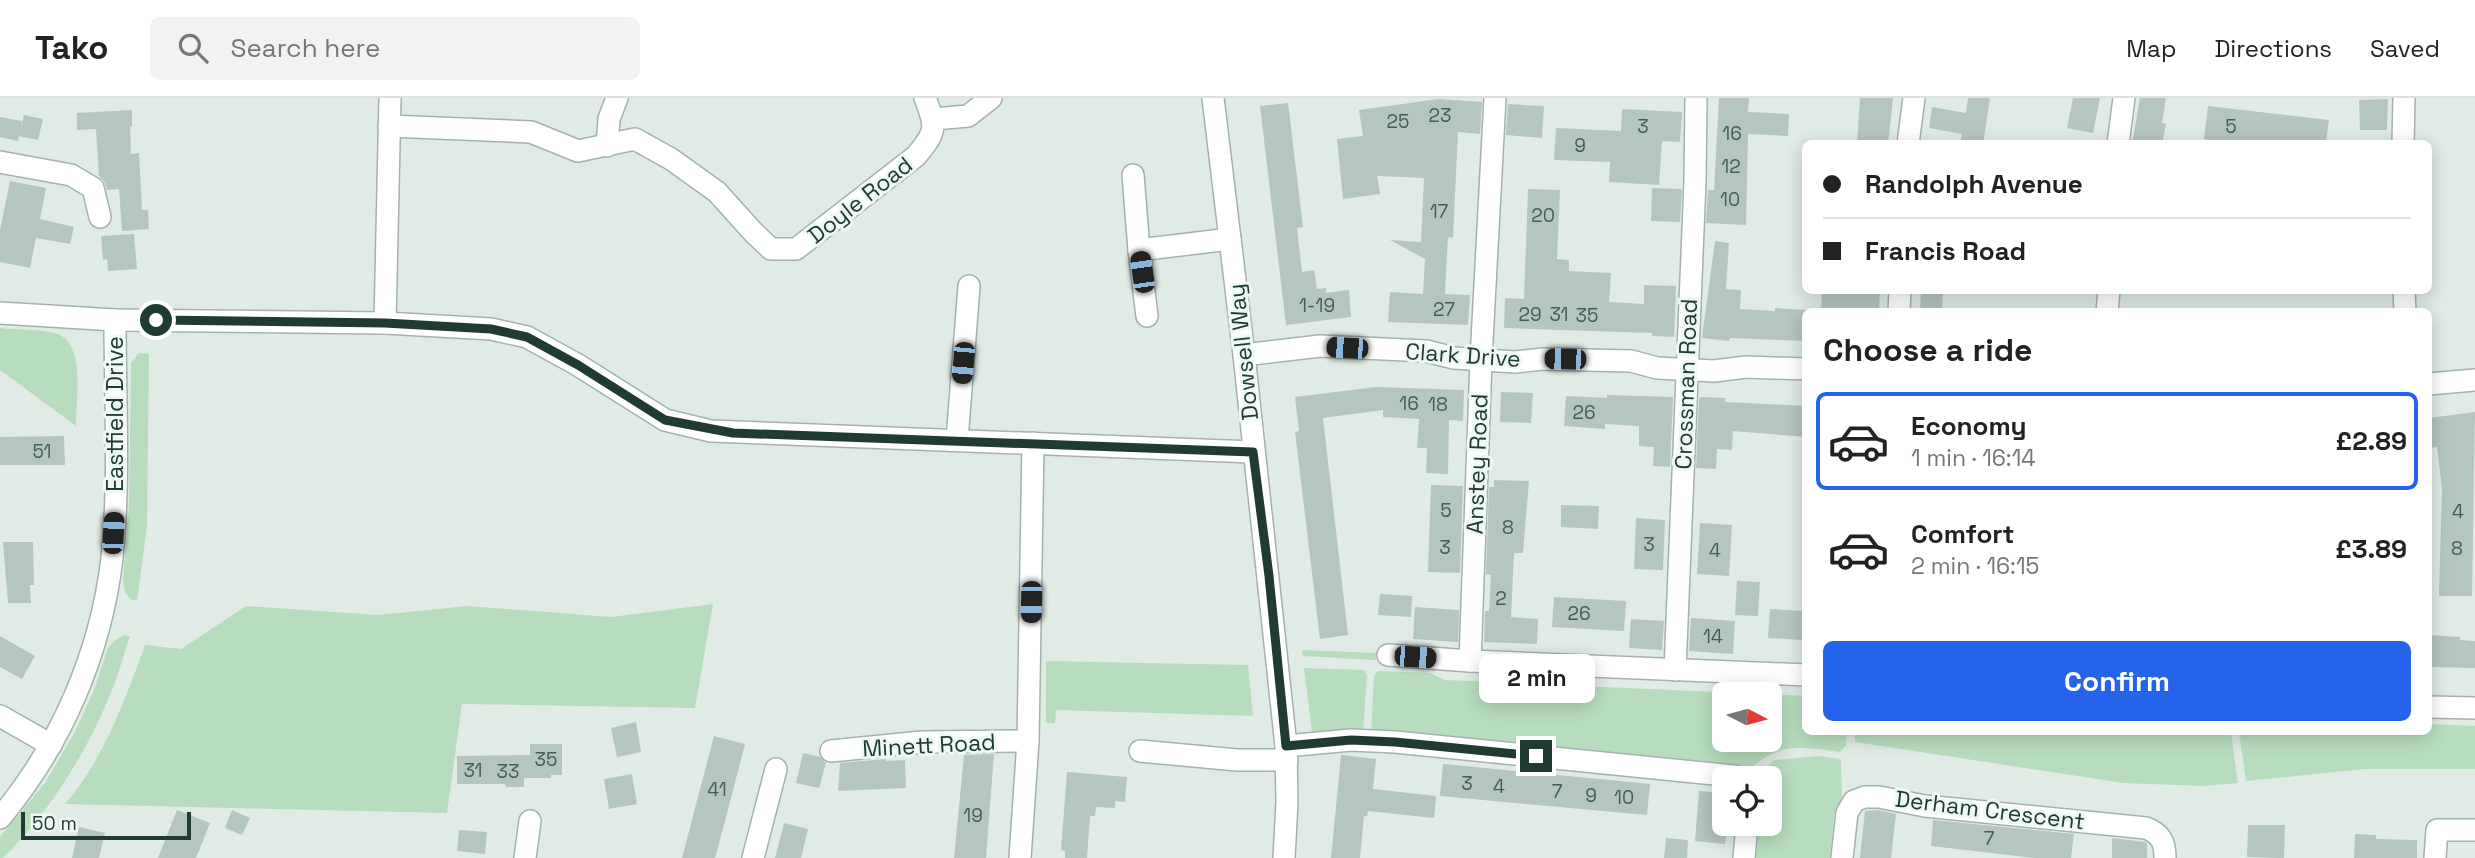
<!DOCTYPE html>
<html lang="en">
<head>
<meta charset="utf-8">
<style>
	:root { --surface:#fff; --page:#f2f2f2; --text:#222; --muted:#767676; --line:#e0e0e0; --accent:#2563eb }
	body { margin:0; font-family:"Space Grotesk",sans-serif; background:var(--page); color:var(--text); height:100vh; display:flex; flex-direction:column; font-size:26px; white-space:nowrap }
	* { box-sizing:border-box; margin:0 }
	p { font-size:23px; color:var(--muted) }
	.icon { flex:none; width:38px; height:38px; fill:none; stroke:currentColor; stroke-width:2; stroke-linecap:round; stroke-linejoin:round }
	.map { position:relative; flex:1; overflow:hidden }
	.details { position:absolute; left:1802px; top:210px; width:630px; height:427px; display:flex; flex-direction:column; background:var(--surface); border-radius:10px; box-shadow:0 4px 18px #0003 }
	.details>* { flex:none }
	.guide { position:absolute; left:1802px; top:42px; width:630px; height:154px; border-radius:10px; box-shadow:0 4px 18px #0003; display:grid; align-content:center; height:154px; padding:0 21px; background:var(--surface) }
	.needle { width:46px; rotate:96deg }
	.fabs { position:absolute; left:1712px; top:584px; display:grid; gap:14px }
	.fabs a { display:grid; place-items:center; width:70px; height:70px; border-radius:10px; background:var(--surface); box-shadow:0 4px 18px #0003; font-size:35px }
	.scale { position:absolute; left:21px; bottom:18px; width:170px; box-sizing:border-box; padding-left:7px; border:4px solid #203c32; border-top:0; font-size:19px; line-height:24px; white-space:nowrap; color:#203c32; -webkit-text-stroke:5px #f0f8f3; paint-order:stroke }
	.end { position:absolute; width:32px; height:32px; margin:-16px; border:9px solid #203c32; background:#fff; box-shadow:0 0 0 4px #fff }
	.from { border-radius:50% }
	.bubble { position:absolute; height:49px; border-radius:10px; background:var(--surface); box-shadow:0 4px 18px #0003; font-size:23px; font-weight:600; line-height:49px; text-align:center }
	.car { position:absolute; width:21px; height:42px; margin:-21px -10px; border-radius:9px; box-shadow:0 0 5px 2px #0007; background:linear-gradient(#222 24%,#8ab4d8 0 40%,#222 0 76%,#8ab4d8 0 86%,#222 0) }
	.guide b { display:flex; align-items:center; gap:24px; height:66px; font-size:26px }
	.guide b+b { border-top:2px solid var(--line) }
	.guide i { width:18px; height:18px; background:var(--text) }
	ul { padding:0; list-style:none }
	li { display:flex; align-items:center; gap:21px; height:98px; margin:0 14px 10px; padding:0 7px; border:4px solid transparent; border-radius:10px }
	li div { flex:1 }
	li b { display:block; font-size:26px }
	li em { font-style:normal; font-weight:600 }
	li.selected { border-color:var(--accent) }
	li>.icon { width:63px; height:63px; stroke-width:1.5 }
	h2 { padding:0 21px; font-size:32px; line-height:84px }
	.action { display:flex; gap:14px; margin-top:auto; padding:14px 21px }
	.action a { flex:1; height:80px; border-radius:10px; background:var(--accent); color:#fff; font-size:28px; font-weight:600; line-height:80px; text-align:center }
	header { display:flex; align-items:center; gap:42px; box-sizing:border-box; height:98px; padding:0 35px; background:var(--surface); border-bottom:2px solid var(--line) }
	header strong { font-size:33px }
	nav { display:flex; gap:38px; margin-inline-start:auto; font-size:24px }
	.search { width:490px; height:63px; background:var(--page); display:flex; align-items:center; gap:18px; box-sizing:border-box; padding:0 24px; border-radius:10px; color:var(--muted); font-size:26px }
	.map>svg:first-child { display:block }
	.green { fill:#b8ddbe; fill-rule:evenodd }
	.building { fill:#b5c6be }
	.lines { fill:none; stroke-linecap:round; stroke-linejoin:round }
	.minor-casing { stroke:#a3b3ac; stroke-width:24 }
	.tertiary-casing { stroke:#a3b3ac; stroke-width:24 }
	.minor { stroke:#fff; stroke-width:21 }
	.tertiary { stroke:#fff; stroke-width:21 }
	.route { stroke:#203c32; stroke-width:9 }
	.labels { text-anchor:middle; stroke-width:6; stroke-linejoin:round; paint-order:stroke }
	.number-label { font-size:19px; fill:#455e55 }
	.street-label { font-size:23px; fill:#203c32; stroke:#f0f8f3 }
</style>
</head>
<body>
<header>
<strong>Tako</strong>
<div class="search"><svg class="icon" aria-label="search" viewBox="0 0 24 24"><circle cx="10" cy="10" r="6"/><path d="M15 15l6 6"/></svg>Search here</div>
<nav><a>Map</a><a>Directions</a><a>Saved</a></nav>
</header>
<div class="map">
<svg width="2475" height="760" viewBox="0 0 2475 760">
	<rect width="100%" height="100%" fill="#e0ebe5"/>
	<g class="green">
		<path d="M0 230C18 232 37 231 54 235 87 242 76 303 76 328L0 272Z"/>
		<polygon points="139,255 149,256 147,429 137,503 130,501 125,494 123,483 129,407 131,265"/>
		<path d="M713 506 695 610 462 606 447 715 65 706C104 661 125 602 145 547L181 551 246 508 378 517 468 508 611 519Z"/>
		<path d="M124 537 130 538C123 558 118 580 109 599 86 656 47 717 3 760H0V739L45 685 75 634 94 592 108 550 114 543Z"/>
		<polygon points="1302,552 1376,555 1376,562 1303,558"/>
		<polygon points="1046,563 1248,567 1253,618 1056,612 1055,625 1046,625"/>
		<polygon points="1304,570 1364,572 1367,577 1363,635 1333,633 1312,635"/>
		<path d="M1378 573 1430 575 1445 582 1806 598V634H1847L1846 647 1840 654C1797 649 1778 643 1745 676L1371 636 1374 578ZM1724 597H1769V642H1724Z"/>
		<polygon points="2429,626 2475,628 2475,671 2365,671 2246,683 2239,634 2429,634"/>
		<polygon points="1855,634 2231,634 2238,685 2202,688 2123,685 1855,644"/>
		<polygon points="1819,658 1841,661 1842,701 1834,719 1831,752 1837,760 1756,760 1759,729 1756,726 1769,726 1769,681 1752,681 1775,662"/>
	</g>
	<g class="building">
		<polygon points="1719,0 1749,0 1748,14 1789,16 1788,38 1748,36 1746,127 1706,125 1708,92 1714,92"/>
		<polygon points="1860,0 1893,0 1888,46 1857,46"/>
		<polygon points="1968,0 1990,0 1983,46 1960,46 1962,36 1929,30 1932,9 1966,15"/>
		<polygon points="2073,0 2100,0 2093,35 2067,30"/>
		<polygon points="2140,0 2166,0 2162,25 2166,26 2162,46 2132,46"/>
		<polygon points="1439,1 1482,4 1480,36 1458,34 1453,140 1448,139 1447,156 1445,196 1470,197 1468,227 1388,224 1390,194 1423,196 1425,161 1390,142 1421,144 1424,80 1377,78 1380,96 1343,101 1337,41 1363,38 1359,12"/>
		<polygon points="2388,1 2387,32 2360,32 2359,2"/>
		<polygon points="1288,5 1303,129 1297,130 1302,174 1314,172 1317,191 1326,190 1326,195 1349,192 1351,219 1286,227 1260,8"/>
		<polygon points="1508,6 1544,8 1542,40 1506,37"/>
		<polygon points="2208,8 2329,22 2326,44 2311,42 2310,46 2240,46 2204,41"/>
		<polygon points="1622,11 1682,14 1680,44 1662,43 1659,87 1609,84 1610,64 1554,62 1556,30 1621,33"/>
		<polygon points="132,12 132,29 130,29 131,56 139,55 142,112 148,112 149,131 122,133 119,91 107,92 104,83 99,78 96,31 77,32 77,15"/>
		<polygon points="24,17 43,21 38,42 19,38 18,43 0,39 0,19 22,23 20,34"/>
		<polygon points="10,83 46,90 40,121 74,129 70,146 36,140 30,170 0,164 0,132"/>
		<polygon points="1652,90 1682,91 1680,124 1651,123"/>
		<polygon points="1528,91 1560,92 1557,161 1569,162 1569,173 1611,175 1609,204 1644,206 1644,187 1676,188 1674,239 1652,238 1652,235 1504,230 1505,200 1524,201"/>
		<polygon points="134,136 137,171 108,173 107,161 103,162 101,138"/>
		<polygon points="1715,143 1729,145 1726,191 1741,192 1740,211 1775,213 1775,210 1806,212 1806,243 1730,240 1729,243 1702,240"/>
		<polygon points="1822,192 1880,192 1879,214 1821,214"/>
		<polygon points="1921,192 1943,192 1942,214 1920,214"/>
		<polygon points="1376,289 1464,292 1463,323 1449,322 1448,376 1426,375 1427,350 1417,350 1419,321 1383,319 1383,312 1323,320 1348,537 1320,541 1295,334 1299,333 1295,299"/>
		<polygon points="1501,294 1533,295 1531,325 1500,324"/>
		<polygon points="1607,297 1673,299 1670,369 1653,368 1654,349 1639,348 1639,328 1605,326 1605,331 1564,328 1566,298 1607,300"/>
		<polygon points="1703,299 1726,300 1725,304 1806,308 1806,339 1733,333 1732,352 1717,351 1716,371 1696,370 1699,300"/>
		<polygon points="2475,314 2472,498 2439,498 2442,390 2437,349 2429,350 2429,320"/>
		<polygon points="64,338 65,367 0,367 0,339"/>
		<polygon points="1494,382 1529,383 1523,455 1514,455 1511,519 1538,521 1537,546 1484,544 1485,513 1489,513 1491,477 1486,476 1489,389 1494,389"/>
		<polygon points="1431,387 1463,388 1460,475 1428,474"/>
		<polygon points="1561,407 1599,408 1598,431 1561,429"/>
		<polygon points="1636,420 1665,422 1663,472 1634,471"/>
		<polygon points="1700,425 1732,427 1729,478 1697,476"/>
		<polygon points="3,444 33,444 34,487 30,487 31,505 8,505"/>
		<polygon points="1737,483 1760,484 1758,518 1735,517"/>
		<polygon points="1380,496 1412,498 1411,519 1378,517"/>
		<polygon points="1554,499 1626,503 1624,533 1552,529"/>
		<polygon points="1415,509 1459,512 1458,544 1413,541"/>
		<polygon points="1770,511 1804,513 1802,542 1768,540"/>
		<polygon points="1691,520 1735,523 1733,556 1689,553"/>
		<polygon points="1631,521 1664,523 1662,552 1629,550"/>
		<polygon points="2429,537 2460,539 2460,542 2475,543 2475,570 2429,569"/>
		<polygon points="0,538 35,558 22,581 0,569"/>
		<polygon points="636,624 641,654 617,659 611,630"/>
		<polygon points="714,638 745,646 725,723 715,760 682,760"/>
		<polygon points="530,646 562,646 562,677 551,677 551,680 524,680 524,689 506,689 505,686 457,686 457,658 530,657"/>
		<polygon points="803,655 820,659 826,665 819,690 796,685"/>
		<polygon points="994,656 986,760 954,760 964,657"/>
		<polygon points="1341,657 1376,661 1373,691 1436,698 1434,720 1368,713 1367,718 1364,718 1360,760 1331,760"/>
		<polygon points="886,661 886,663 905,662 906,690 838,693 840,665"/>
		<polygon points="1443,666 1650,686 1647,717 1440,698"/>
		<polygon points="1067,674 1127,679 1125,704 1115,703 1115,710 1096,709 1095,718 1090,718 1087,760 1065,760 1065,753 1061,752"/>
		<polygon points="632,676 637,706 609,711 604,681"/>
		<polygon points="1699,693 1724,695 1724,726 1727,726 1725,746 1695,743"/>
		<polygon points="177,712 210,725 196,760 158,760"/>
		<polygon points="232,712 250,720 242,737 225,730"/>
		<polygon points="1878,712 1896,716 1891,760 1860,760 1865,713"/>
		<polygon points="1933,722 2074,736 2071,760 2035,760 1931,748"/>
		<polygon points="784,725 808,731 801,760 775,760"/>
		<polygon points="2248,727 2285,727 2284,760 2247,759"/>
		<polygon points="79,729 105,735 99,760 72,760"/>
		<polygon points="459,732 487,734 485,756 457,753"/>
		<polygon points="2355,736 2376,737 2376,741 2417,742 2417,760 2354,760"/>
		<polygon points="1666,740 1688,742 1687,760 1664,760"/>
		<polygon points="2112,740 2145,744 2147,745 2147,760 2112,760"/>
	</g>
	<g class="lines">
		<defs>
			<g id="minor">
				<polyline points="1213,0 1244,257 1286,648 1287,704 1284,760"/>
				<polyline points="934,21 968,18 991,0"/>
				<path d="M389 28 531 34 578 53 635 41 671 61 717 94 754 135 771 151H796L916 58C936 34 937 30 925 0"/>
				<polyline points="1908,46 1914,0"/>
				<polyline points="2118,46 2124,0"/>
				<polyline points="2403,46 2404,0"/>
				<polyline points="607,48 609,21 617,0"/>
				<polyline points="0,64 71,77 93,90 100,119"/>
				<polyline points="1133,77 1139,152 1147,218"/>
				<polyline points="1139,152 1230,141"/>
				<polyline points="2404,192 2405,214"/>
				<polyline points="1899,214 1900,192"/>
				<polyline points="2107,214 2109,192"/>
				<polyline points="115,222 385,225 491,231 527,239 578,267 665,322 711,333 1253,354"/>
				<polyline points="385,225 390,0"/>
				<polyline points="1244,257 1320,248 1426,253 1454,260 1515,264 1543,261 1631,263 1657,270 1714,273 1746,269 1806,271"/>
				<polyline points="2429,286 2475,282"/>
				<polyline points="957,342 969,188"/>
				<polyline points="1388,557 1470,563 1806,577"/>
				<polyline points="1470,563 1481,262 1495,0"/>
				<polyline points="1675,572 1695,83 1696,0"/>
				<polyline points="2429,609 2475,610"/>
				<polyline points="0,618 51,647"/>
				<polyline points="1286,648 1351,642 1395,644 1734,678 1739,681"/>
				<polyline points="831,653 922,644 1028,643"/>
				<polyline points="1140,653 1237,662 1287,662"/>
				<polyline points="525,760 530,723"/>
				<polyline points="753,760 776,671"/>
				<polyline points="1020,760 1028,643 1033,345"/>
				<polyline points="1744,760 1747,726"/>
				<path d="M1842 760 1847 715 1854 703 1865 699H1879L1925 708 2146 730C2161 736 2165 744 2165 760"/>
				<polyline points="2435,760 2437,732 2475,732"/>
			</g>
			<path id="tertiary" d="M0 215 115 222C115 299 120 383 112 460 101 555 61 647 0 720"/>
		</defs>
		<use href="#minor" class="minor-casing"/>
		<use href="#tertiary" class="tertiary-casing"/>
		<use href="#minor" class="minor"/>
		<use href="#tertiary" class="tertiary"/>
	</g>
	<g class="lines">
		<polyline class="route" points="156,222 385,225 491,231 527,239 578,267 665,322 733,335 1253,354 1269,478 1286,648 1351,642 1395,644 1536,658"/>
	</g>
	<g class="labels">
		<g class="number-label">
			<text x="1440" y="24">23</text>
			<text x="1398" y="30">25</text>
			<text x="1643" y="35">3</text>
			<text x="2231" y="35">5</text>
			<text x="1732" y="42">16</text>
			<text x="1580" y="54">9</text>
			<text x="1731" y="75">12</text>
			<text x="1730" y="108">10</text>
			<text x="1439" y="120">17</text>
			<text x="1543" y="124">20</text>
			<text x="1317" y="214">1-19</text>
			<text x="1444" y="218">27</text>
			<text x="1530" y="223">29</text>
			<text x="1559" y="223">31</text>
			<text x="1587" y="224">35</text>
			<text x="1409" y="312">16</text>
			<text x="1438" y="313">18</text>
			<text x="1584" y="321">26</text>
			<text x="42" y="360">51</text>
			<text x="1446" y="419">5</text>
			<text x="2458" y="420">4</text>
			<text x="1508" y="436">8</text>
			<text x="1649" y="453">3</text>
			<text x="1445" y="456">3</text>
			<text x="2457" y="457">8</text>
			<text x="1715" y="459">4</text>
			<text x="1501" y="507">2</text>
			<text x="1579" y="522">26</text>
			<text x="1713" y="545">14</text>
			<text x="546" y="668">35</text>
			<text x="473" y="679">31</text>
			<text x="508" y="680">33</text>
			<text x="1467" y="692">3</text>
			<text x="1499" y="695">4</text>
			<text x="717" y="698">41</text>
			<text x="1557" y="700">7</text>
			<text x="1591" y="704">9</text>
			<text x="1624" y="706">10</text>
			<text x="973" y="724">19</text>
			<text x="1989" y="747">7</text>
		</g>
		<g class="street-label">
			<text transform="translate(860 102) rotate(-38)" y="8">Doyle Road</text>
			<text transform="translate(1243 254) rotate(-96)" y="8">Dowsell Way</text>
			<text transform="translate(1463 257) rotate(4)" y="8">Clark Drive</text>
			<text transform="translate(1686 286) rotate(-88)" y="8">Crossman Road</text>
			<text transform="translate(115 316) rotate(-90)" y="8">Eastfield Drive</text>
			<text transform="translate(1477 366) rotate(-88)" y="8">Anstey Road</text>
			<text transform="translate(929 647) rotate(-3)" y="8">Minett Road</text>
			<text transform="translate(1990 712) rotate(7)" y="8">Derham Crescent</text>
		</g>
	</g>
</svg>
<div class="fabs">
<a><svg class="needle" viewBox="-14 -14 28 28"><path d="M0-13l5 13h-10z" fill="#e53935"/><path d="M0 13l5-13h-10z" fill="#767676"/></svg></a>
<a><svg class="icon" aria-label="locate" viewBox="0 0 24 24"><circle cx="12" cy="12" r="6"/><path d="M12 2v4M12 18v4M2 12h4M18 12h4"/></svg></a>
</div>
<div class="scale">50 m</div>
<i class="end from" style="left:156px;top:222px"></i>
<i class="end" style="left:1536px;top:658px"></i>
<div class="bubble" style="left:1479px;top:556px;width:116px">2 min</div>
<i class="car" style="left:1142px;top:174px;rotate:352deg"></i>
<i class="car" style="left:1347px;top:250px;rotate:273deg"></i>
<i class="car" style="left:1565px;top:261px;rotate:271deg"></i>
<i class="car" style="left:963px;top:265px;rotate:185deg"></i>
<i class="car" style="left:113px;top:435px;rotate:3deg"></i>
<i class="car" style="left:1031px;top:504px;rotate:181deg"></i>
<i class="car" style="left:1415px;top:559px;rotate:94deg"></i>
<div class="guide">
<b><i class="from"></i>Randolph Avenue</b>
<b><i></i>Francis Road</b>
</div>
<section class="details">
<h2>Choose a ride</h2>
<ul>
<li class="selected"><svg class="icon" aria-label="car" viewBox="0 0 24 24"><path d="M5 17H2v-5l4-1 3-4h7l3 4 3 1v5h-3M9 17h6M6 11h13"/><circle cx="7" cy="17" r="2"/><circle cx="17" cy="17" r="2"/></svg><div><b>Economy</b><p>1 min · 16:14</p></div><em>£2.89</em></li>
<li><svg class="icon" aria-label="car" viewBox="0 0 24 24"><path d="M5 17H2v-5l4-1 3-4h7l3 4 3 1v5h-3M9 17h6M6 11h13"/><circle cx="7" cy="17" r="2"/><circle cx="17" cy="17" r="2"/></svg><div><b>Comfort</b><p>2 min · 16:15</p></div><em>£3.89</em></li>
</ul>
<div class="action"><a>Confirm</a></div>
</section>
</div>
</body>
</html>
